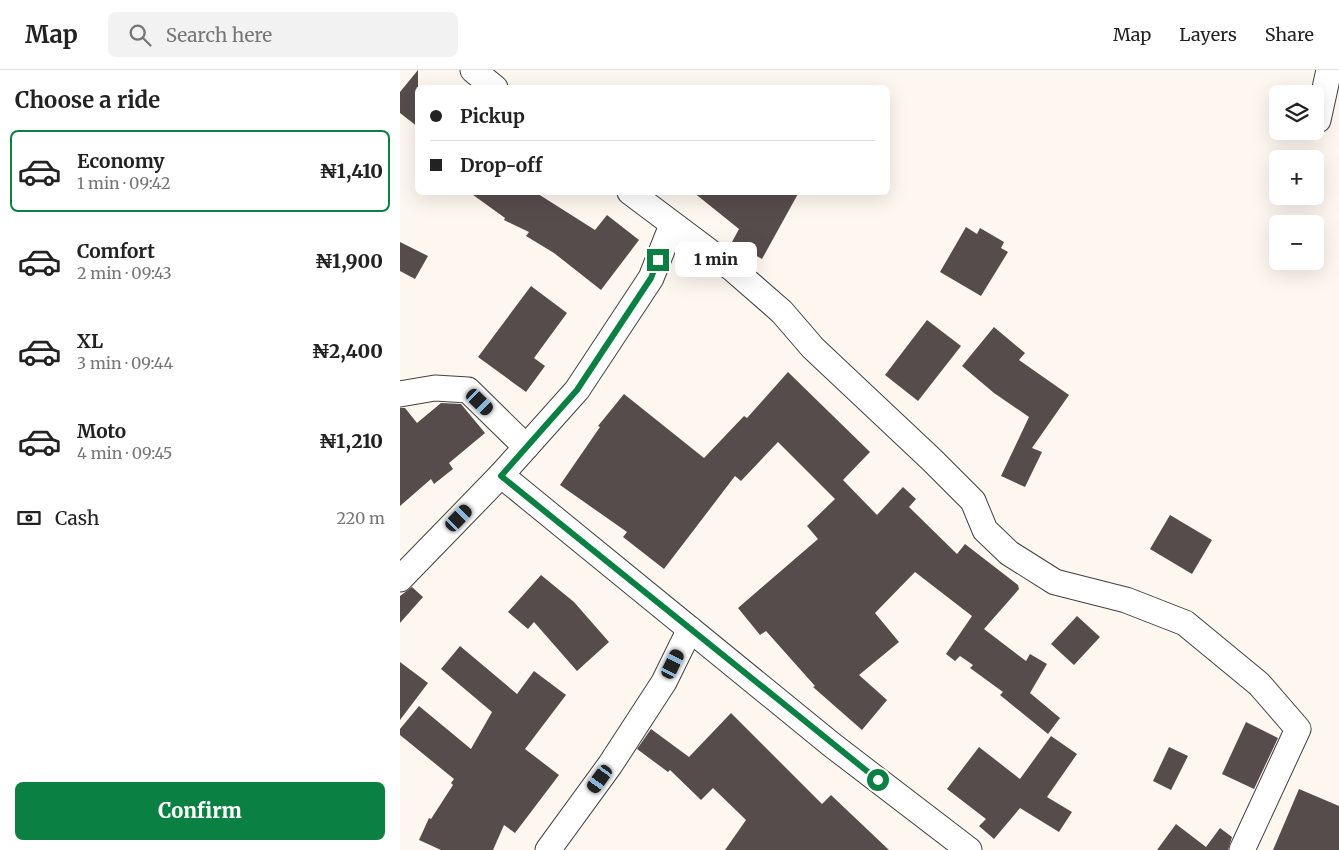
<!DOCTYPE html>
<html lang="en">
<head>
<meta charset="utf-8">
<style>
	:root { --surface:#fff; --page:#f2f2f2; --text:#222; --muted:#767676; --line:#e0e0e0; --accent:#0b8043 }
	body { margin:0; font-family:Merriweather,serif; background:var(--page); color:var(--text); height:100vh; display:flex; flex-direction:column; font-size:19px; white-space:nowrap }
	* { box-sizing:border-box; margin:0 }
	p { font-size:16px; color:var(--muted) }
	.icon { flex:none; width:28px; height:28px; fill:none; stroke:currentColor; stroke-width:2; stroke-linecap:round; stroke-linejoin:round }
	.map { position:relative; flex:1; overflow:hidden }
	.sheet { display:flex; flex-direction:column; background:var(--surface); width:400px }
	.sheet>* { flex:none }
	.top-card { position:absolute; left:15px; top:15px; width:475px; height:110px; border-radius:8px; box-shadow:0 5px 20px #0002; display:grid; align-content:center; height:110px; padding:0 15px; background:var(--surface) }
	.controls { position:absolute; left:869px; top:15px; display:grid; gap:10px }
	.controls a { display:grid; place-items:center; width:55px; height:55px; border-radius:8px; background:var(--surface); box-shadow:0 5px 20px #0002; font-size:25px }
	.end { position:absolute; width:22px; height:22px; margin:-11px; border:6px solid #0b8043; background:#fff; box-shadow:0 0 0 2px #fff }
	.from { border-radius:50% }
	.bubble { position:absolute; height:35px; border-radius:8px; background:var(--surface); box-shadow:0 5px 20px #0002; font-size:16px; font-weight:800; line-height:35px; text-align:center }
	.car { position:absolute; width:15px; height:30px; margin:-15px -8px; border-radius:6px; box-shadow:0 0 4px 1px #0007; background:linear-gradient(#222 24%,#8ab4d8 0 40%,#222 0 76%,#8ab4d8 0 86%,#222 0) }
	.top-card b { display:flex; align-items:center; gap:18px; height:48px; font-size:19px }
	.top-card b+b { border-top:1px solid var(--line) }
	.top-card i { width:12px; height:12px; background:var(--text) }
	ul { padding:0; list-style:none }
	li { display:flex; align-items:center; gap:15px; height:82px; margin:0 10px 8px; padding:0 5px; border:2px solid transparent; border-radius:8px }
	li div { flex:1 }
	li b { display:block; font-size:19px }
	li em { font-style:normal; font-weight:800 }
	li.selected { border-color:var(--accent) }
	li>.icon { width:45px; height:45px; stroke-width:1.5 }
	h2 { padding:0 15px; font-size:22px; line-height:60px }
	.pay { display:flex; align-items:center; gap:12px; height:55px; padding:0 15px; font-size:19px }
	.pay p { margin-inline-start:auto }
	.primary-button { display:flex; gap:10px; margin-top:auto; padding:10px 15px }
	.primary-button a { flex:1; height:58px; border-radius:8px; background:var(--accent); color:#fff; font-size:20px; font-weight:800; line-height:58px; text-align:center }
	header { display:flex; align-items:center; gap:30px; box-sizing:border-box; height:70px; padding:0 25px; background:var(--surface); border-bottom:1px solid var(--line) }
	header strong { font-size:24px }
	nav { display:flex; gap:28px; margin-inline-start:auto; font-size:18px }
	.search { width:350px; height:45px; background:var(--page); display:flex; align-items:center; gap:12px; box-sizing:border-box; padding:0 18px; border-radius:8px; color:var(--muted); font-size:19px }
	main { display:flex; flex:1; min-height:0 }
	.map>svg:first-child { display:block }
	.building { fill:#564c4b }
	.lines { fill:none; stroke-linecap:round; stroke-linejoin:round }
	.minor-casing { stroke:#414141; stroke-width:27 }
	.minor { stroke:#fff; stroke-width:25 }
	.route { stroke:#0b8043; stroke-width:6 }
</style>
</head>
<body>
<header>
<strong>Map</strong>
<div class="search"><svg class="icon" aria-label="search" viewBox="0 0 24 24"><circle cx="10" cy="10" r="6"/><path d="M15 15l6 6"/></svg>Search here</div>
<nav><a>Map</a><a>Layers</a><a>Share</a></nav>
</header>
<main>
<section class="sheet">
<h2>Choose a ride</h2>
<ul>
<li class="selected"><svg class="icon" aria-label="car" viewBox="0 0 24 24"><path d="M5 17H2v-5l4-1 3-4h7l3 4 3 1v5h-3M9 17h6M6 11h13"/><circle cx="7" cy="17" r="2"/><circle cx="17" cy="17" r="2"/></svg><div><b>Economy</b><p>1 min · 09:42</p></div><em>₦1,410</em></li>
<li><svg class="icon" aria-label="car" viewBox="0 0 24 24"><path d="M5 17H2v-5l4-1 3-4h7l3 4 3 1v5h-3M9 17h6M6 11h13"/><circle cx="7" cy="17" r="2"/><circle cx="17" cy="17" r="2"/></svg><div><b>Comfort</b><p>2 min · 09:43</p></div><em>₦1,900</em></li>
<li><svg class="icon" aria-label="car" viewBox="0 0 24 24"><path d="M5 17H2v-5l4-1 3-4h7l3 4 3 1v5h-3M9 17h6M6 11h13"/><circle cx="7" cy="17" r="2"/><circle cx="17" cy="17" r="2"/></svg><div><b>XL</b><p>3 min · 09:44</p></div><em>₦2,400</em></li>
<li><svg class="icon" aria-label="car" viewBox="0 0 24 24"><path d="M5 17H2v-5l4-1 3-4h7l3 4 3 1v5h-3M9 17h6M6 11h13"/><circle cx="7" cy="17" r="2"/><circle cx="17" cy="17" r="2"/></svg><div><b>Moto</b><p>4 min · 09:45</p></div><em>₦1,210</em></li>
</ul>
<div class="pay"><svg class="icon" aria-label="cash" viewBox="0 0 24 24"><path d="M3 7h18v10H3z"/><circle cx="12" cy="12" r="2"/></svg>Cash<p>220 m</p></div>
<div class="primary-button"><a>Confirm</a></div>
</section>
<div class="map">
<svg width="939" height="780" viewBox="0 0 939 780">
	<rect width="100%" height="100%" fill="#fef7f0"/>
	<g class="building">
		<polygon points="18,0 18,57 0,43 0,22"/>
		<polygon points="69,122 135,122 195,160 207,145 239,170 201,220 154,183 126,166 129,162 104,150 105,148"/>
		<polygon points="293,122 399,122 362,189 332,172 339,159"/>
		<polygon points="566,157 577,164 580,158 604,172 601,178 608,182 581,226 540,202"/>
		<polygon points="0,172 28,186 15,209 0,201"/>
		<polygon points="131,216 167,243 134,288 145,296 126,322 78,287"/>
		<polygon points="527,250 561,276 518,331 485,305"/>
		<polygon points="594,257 625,283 619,290 669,325 632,378 642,382 625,417 601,406 629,347 594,323 562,296"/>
		<polygon points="388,302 470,382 443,410 477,445 503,417 516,429 509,437 557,484 565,474 618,515 619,519 584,559 626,591 630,584 647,594 630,623 660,648 648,664 600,625 603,622 570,598 573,595 560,586 555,591 546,584 572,546 515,502 475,543 499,572 459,605 487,630 462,660 413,617 415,616 366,561 360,565 338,538 418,469 407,456 435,429 378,372 341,411 335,406 264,499 223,467 227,462 160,415 200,357 198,356 224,324 304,388 344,346 347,348"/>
		<polygon points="41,333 61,334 85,363 49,393 53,399 34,414 31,409 0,436 0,338 5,338 17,353"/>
		<polygon points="770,445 812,470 792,504 750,479"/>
		<polygon points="141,505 174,532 209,572 177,601 134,552 128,559 108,542"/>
		<polygon points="12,517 23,527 0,553 0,526"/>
		<polygon points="677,546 700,567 674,595 651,574"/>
		<polygon points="60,576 117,624 134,601 166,625 125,679 159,705 115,763 104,755 93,780 41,780 19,770 29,748 31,749 53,715 51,713 54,709 0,665 0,659 19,636 71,679 92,642 41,599"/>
		<polygon points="0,592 28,613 0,650"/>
		<polygon points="331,643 422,734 431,725 489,780 325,780 346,750 313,718 301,730 270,700 268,702 237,679 251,659 289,687"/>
		<polygon points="846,652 878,668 854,719 822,704"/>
		<polygon points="651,666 677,684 647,727 672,742 659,762 620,738 594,769 579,756 586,749 547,719 579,677 620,709"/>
		<polygon points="769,677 788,686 771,720 753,711"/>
		<polygon points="899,719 939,736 939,780 873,780"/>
		<polygon points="776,754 806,777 820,758 832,767 828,780 757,780"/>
	</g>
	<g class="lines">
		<defs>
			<g id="minor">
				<polyline points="73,0 95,18"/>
				<polyline points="918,50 929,0"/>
				<polyline points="230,122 334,200 382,242 413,278 532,390 573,431 585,460 609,483 655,512 726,530 785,553 859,614 898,659 842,780"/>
				<polyline points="0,324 35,318 68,320 126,377"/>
				<polyline points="101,405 432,675 569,780"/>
				<polyline points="0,509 101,405 177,320 251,208 272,155"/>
				<polyline points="148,780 210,695 264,612 290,559"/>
			</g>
		</defs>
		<use href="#minor" class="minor-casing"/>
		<use href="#minor" class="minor"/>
	</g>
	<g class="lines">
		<polyline class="route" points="258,190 251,208 177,320 101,406 478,710"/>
	</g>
</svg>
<div class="controls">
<a><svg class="icon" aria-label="layers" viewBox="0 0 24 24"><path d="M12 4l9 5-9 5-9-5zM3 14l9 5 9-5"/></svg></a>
<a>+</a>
<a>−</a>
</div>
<i class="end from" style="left:478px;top:710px"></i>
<i class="end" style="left:258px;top:190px"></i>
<div class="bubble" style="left:275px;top:172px;width:82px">1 min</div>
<i class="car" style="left:80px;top:332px;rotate:134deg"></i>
<i class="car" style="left:59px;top:448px;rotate:44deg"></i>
<i class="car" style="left:273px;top:594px;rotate:26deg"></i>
<i class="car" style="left:200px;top:709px;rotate:216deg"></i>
<div class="top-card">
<b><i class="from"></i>Pickup</b>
<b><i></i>Drop-off</b>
</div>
</div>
</main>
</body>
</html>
